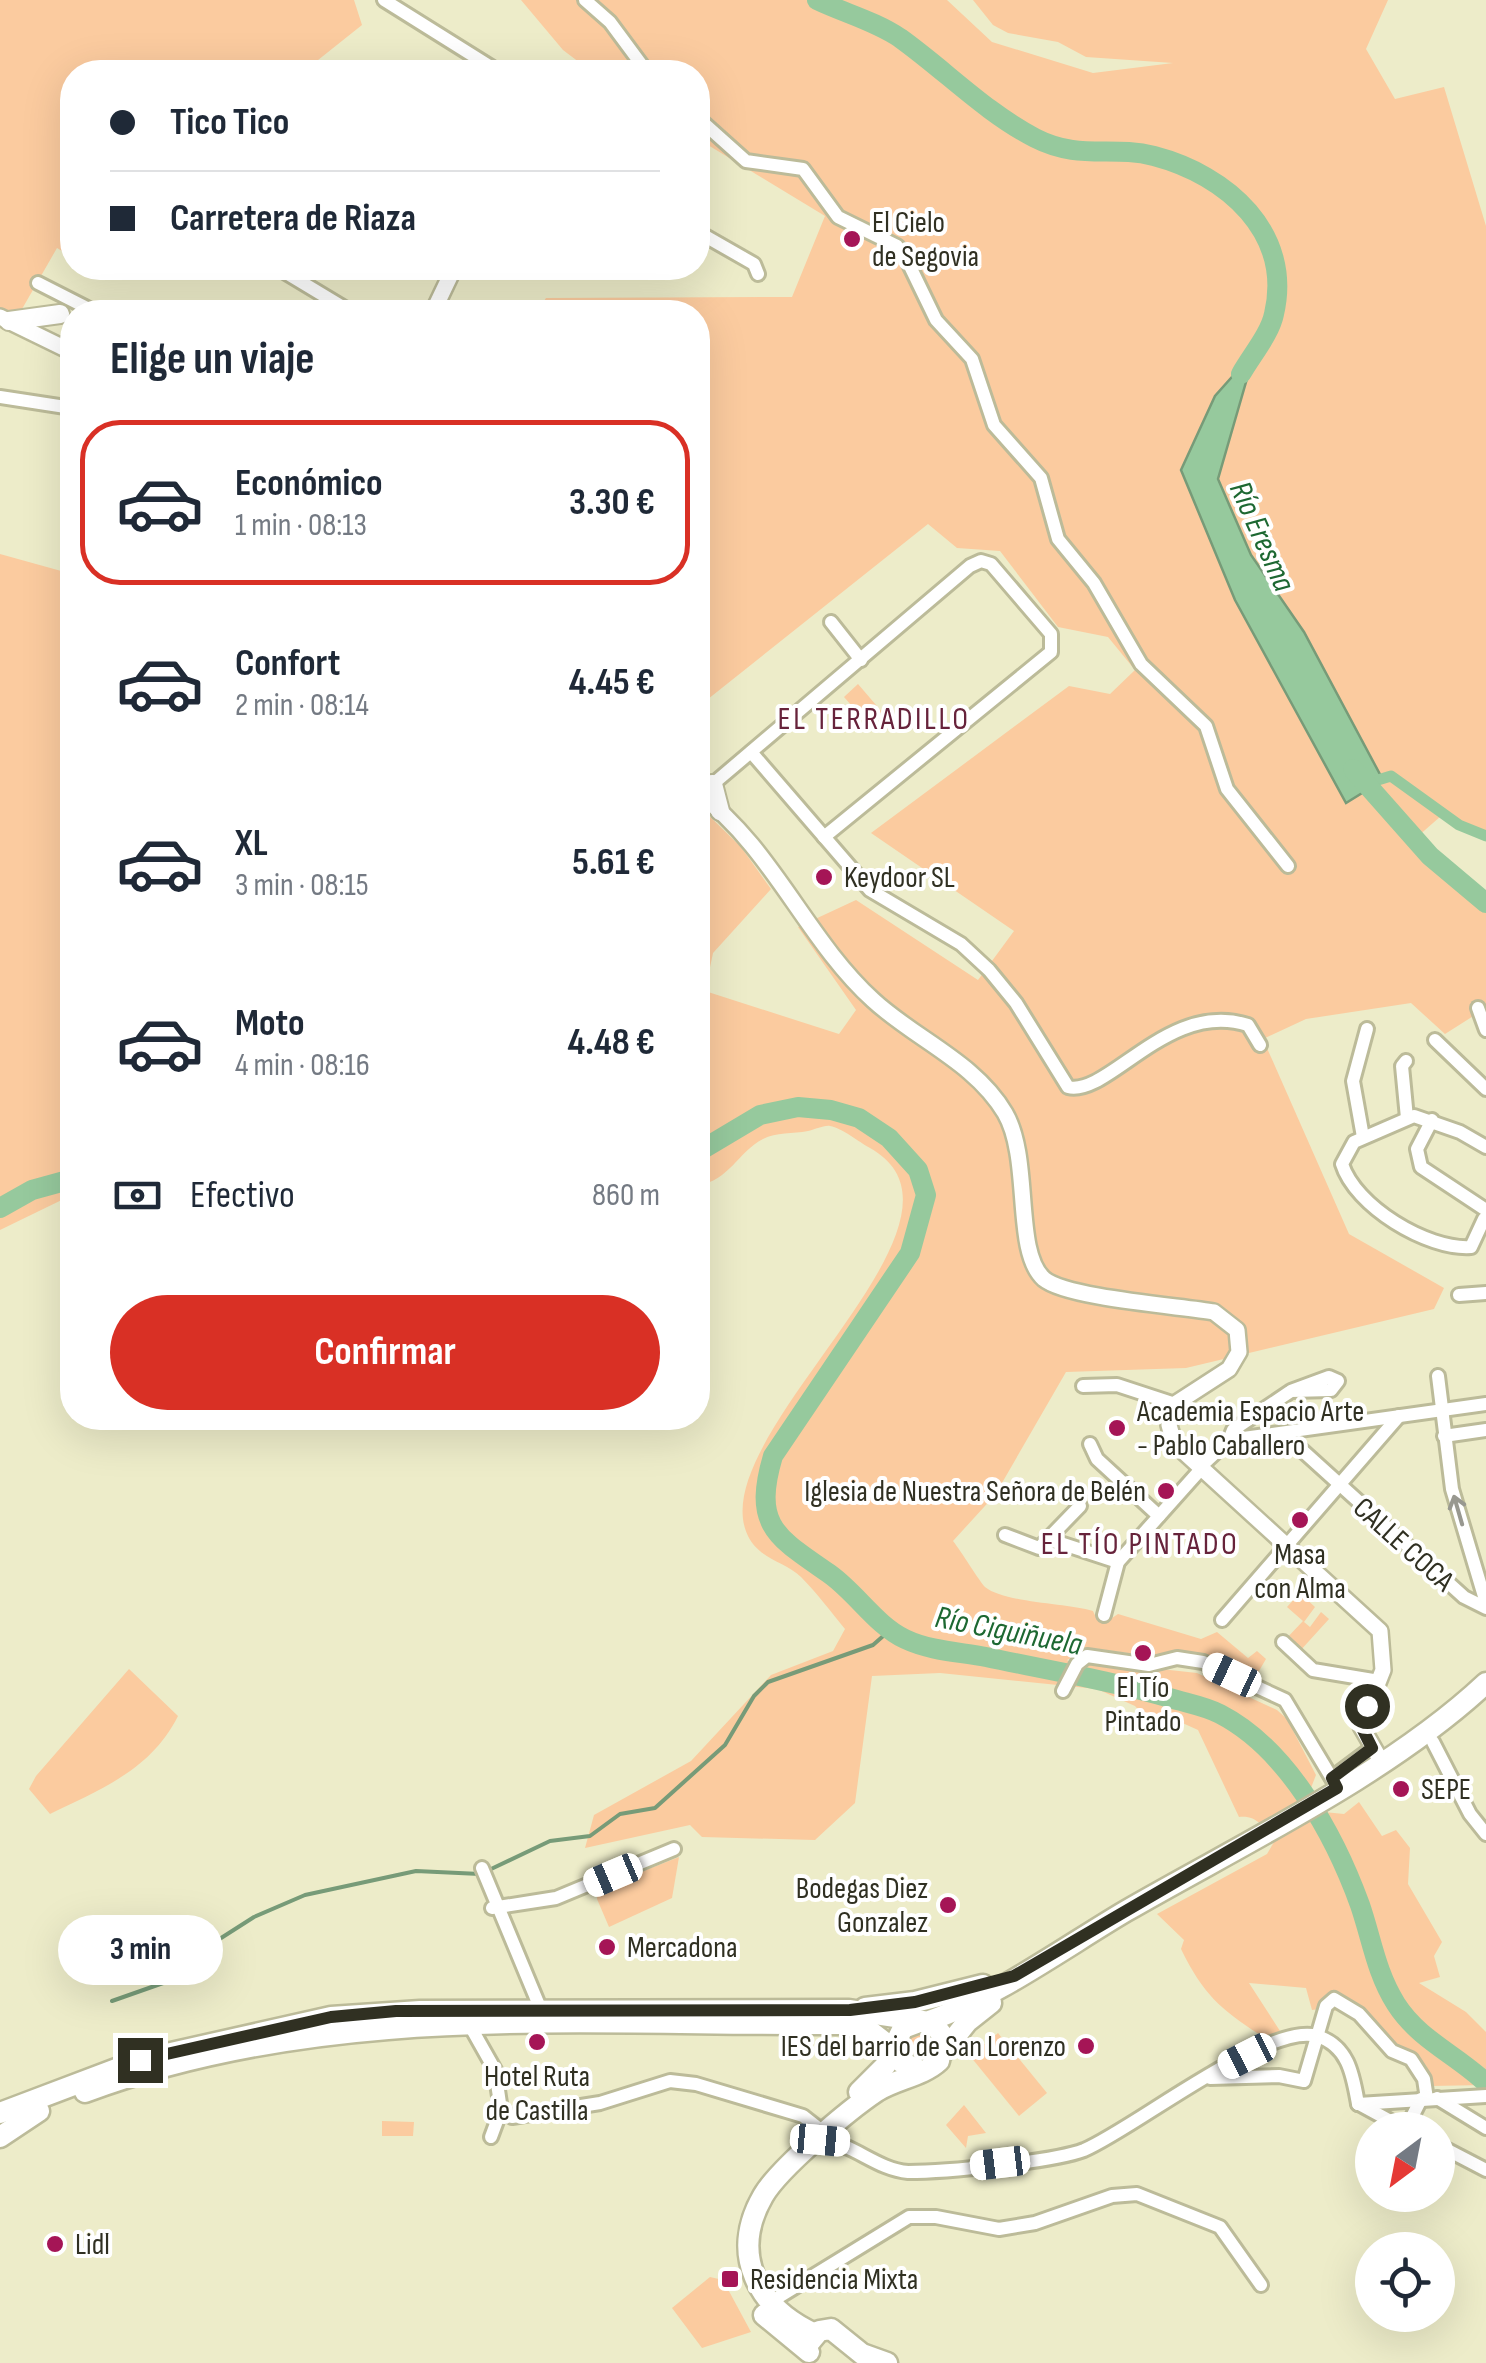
<!DOCTYPE html>
<html lang="es">
<head>
<meta charset="utf-8">
<style>
	:root { --surface:#fff; --page:#f6f6f7; --text:#1f2937; --muted:#747a83; --line:#e0e1e3; --accent:#d93025 }
	body { margin:0; font-family:"Sofia Sans Condensed",sans-serif; background:var(--page); color:var(--text); height:100vh; display:flex; flex-direction:column; font-size:38px; white-space:nowrap }
	* { box-sizing:border-box; margin:0 }
	p { font-size:32px; color:var(--muted) }
	.icon { flex:none; width:55px; height:55px; fill:none; stroke:currentColor; stroke-width:2; stroke-linecap:round; stroke-linejoin:round }
	.map { position:relative; flex:1; overflow:hidden }
	.drawer { position:absolute; left:60px; top:300px; width:650px; height:1130px; display:flex; flex-direction:column; background:var(--surface); border-radius:40px; box-shadow:0 10px 40px #0002 }
	.drawer>* { flex:none }
	.banner { position:absolute; left:60px; top:60px; width:650px; height:220px; border-radius:40px; box-shadow:0 10px 40px #0002; display:grid; align-content:center; height:220px; padding:0 50px; background:var(--surface) }
	.needle { width:65px; rotate:212deg }
	.buttons { position:absolute; left:1355px; top:2112px; display:grid; gap:20px }
	.buttons a { display:grid; place-items:center; width:100px; height:100px; border-radius:50%; background:var(--surface); box-shadow:0 10px 40px #0002; font-size:50px }
	.end { position:absolute; width:45px; height:45px; margin:-22px; border:12px solid #303022; background:#fff; box-shadow:0 0 0 5px #fff }
	.from { border-radius:50% }
	.bubble { position:absolute; height:70px; border-radius:35px; background:var(--surface); box-shadow:0 10px 40px #0002; font-size:32px; font-weight:700; line-height:70px; text-align:center }
	.car { position:absolute; width:30px; height:60px; margin:-30px -15px; border-radius:12px; box-shadow:0 0 8px 2px #0007; background:linear-gradient(#fff 24%,#345 0 40%,#fff 0 76%,#345 0 86%,#fff 0) }
	.banner b { display:flex; align-items:center; gap:35px; height:95px; font-size:38px }
	.banner b+b { border-top:2px solid var(--line) }
	.banner i { width:25px; height:25px; background:var(--text) }
	ul { padding:0; list-style:none }
	li { display:flex; align-items:center; gap:30px; height:165px; margin:0 20px 15px; padding:0 30px; border:5px solid transparent; border-radius:40px }
	li div { flex:1 }
	li b { display:block; font-size:38px }
	li em { font-style:normal; font-weight:700 }
	li.on { border-color:var(--accent) }
	li>.icon { width:90px; height:90px; stroke-width:1.5 }
	h2 { padding:0 50px; font-size:45px; line-height:120px }
	.pay { display:flex; align-items:center; gap:25px; height:110px; padding:0 50px; font-size:38px }
	.pay p { margin-inline-start:auto }
	.cta { display:flex; gap:20px; margin-top:auto; padding:20px 50px }
	.cta a { flex:1; height:115px; border-radius:60px; background:var(--accent); color:#fff; font-size:40px; font-weight:700; line-height:115px; text-align:center }
	.map>svg:first-child { display:block }
	.green { fill:#fbcb9f }
	.water { fill:#96c99d; stroke:#779b78; stroke-width:2.5 }
	.lines { fill:none; stroke-linecap:round; stroke-linejoin:round }
	.stream { stroke:#779b78; stroke-width:4 }
	.canal { stroke:#96c99d; stroke-width:11 }
	.river { stroke:#96c99d; stroke-width:20 }
	.minor-casing { stroke:#bcbb99; stroke-width:18 }
	.tertiary-casing { stroke:#bcbb99; stroke-width:20 }
	.secondary-casing { stroke:#bcbb99; stroke-width:22 }
	.primary-casing { stroke:#bcbb99; stroke-width:25 }
	.trunk-casing { stroke:#bcbb99; stroke-width:25 }
	.minor { stroke:#fff; stroke-width:12 }
	.tertiary { stroke:#fff; stroke-width:15 }
	.secondary { stroke:#fff; stroke-width:18 }
	.primary { stroke:#fff; stroke-width:20 }
	.trunk { stroke:#fff; stroke-width:20 }
	.oneway { stroke:#989890 }
	.route { stroke:#303022; stroke-width:12 }
	.poi-dot { fill:#a51556; stroke:#fff; stroke-width:4 }
	.labels { text-anchor:middle; stroke-width:8; stroke-linejoin:round; paint-order:stroke }
	.poi-label { font-size:30px; fill:#303022; stroke:#fff; text-anchor:start }
	.street-label { font-size:30px; fill:#303022; stroke:#fff }
	.water-label { font-size:32px; font-style:italic; fill:#1d6832; stroke:#fff }
	.neighbourhood-label { font-size:32px; letter-spacing:2.5px; fill:#67233b; stroke:#fff }
</style>
</head>
<body>
<div class="map">
<svg width="1486" height="2363" viewBox="0 0 1486 2363">
	<rect width="100%" height="100%" fill="#edecc9"/>
	<g class="green">
		<polygon points="0,0 354,0 362,25 303,72 72,72 72,257 57,248 18,316 0,319"/>
		<path d="M521 0H947L992 42 1093 73 1173 63 1086 57 1058 42 1008 33 993 25 973 0H1388L1366 49 1395 99 1444 87 1486 226V839L1441 816 1417 837 1447 868 1486 897V1008L1445 1034 1411 1003 1306 1019 1263 1039 1349 1234 1444 1288 1434 1309 1186 1368 1066 1372 995 1495 953 1541C961 1551 980 1582 985 1587 1005 1603 1065 1603 1093 1611L1097 1620 1106 1622 1118 1614 1201 1639 1217 1632 1248 1658 1257 1651 1266 1659 1256 1676 1176 1651 1149 1656 1092 1648 1067 1660 1077 1667 1097 1662 1197 1673 1277 1710 1287 1719 1316 1775 1309 1793 1324 1812 1344 1814 1359 1802 1382 1836 1396 1830 1410 1848 1408 1884 1442 1942 1434 1956 1440 1977 1419 1983 1466 2012 1486 2032V2085L1430 2086 1426 2065C1383 2050 1360 2002 1312 2010L1306 1988 1249 1983 1280 2031 1268 2040C1223 2011 1205 1998 1181 1949L1184 1940 1157 1914 1267 1854 1274 1842C1264 1828 1258 1815 1239 1817L1198 1730 1178 1721 1145 1717 1135 1706 1097 1689 940 1673 872 1676 855 1803 815 1840 702 1837 690 1825 585 1848 594 1815 691 1761 771 1675 833 1651 845 1629C831 1612 817 1593 801 1577 785 1561 760 1560 748 1536 699 1436 1000 1221 870 1148 859 1142 842 1128 830 1126 824 1125 814 1130 808 1131 793 1134 776 1132 763 1139 738 1152 729 1181 698 1185V805L741 847 771 889 713 953 705 991 839 1034 856 1010 798 927 856 900 978 980 1014 931 871 833 1069 686 1110 694 1135 670 1108 637 1058 627 1000 551 957 548 928 524 698 707V312H537L546 298 792 297 825 216 698 139V72H592L563 50Z"/>
		<polygon points="0,554 72,574 72,1195 0,1230"/>
		<polygon points="858,684 882,712 868,724 844,697"/>
		<polygon points="1308,1584 1303,1596 1315,1607 1304,1622 1310,1627 1321,1612 1329,1619 1299,1652 1285,1640 1303,1621 1287,1607"/>
		<path d="M129 1669 178 1716C151 1770 101 1789 50 1814L29 1789 36 1776Z"/>
		<polygon points="679,1857 672,1898 609,1927 597,1899 598,1889"/>
		<polygon points="998,2033 1047,2093 1019,2116 970,2056"/>
		<circle cx="920" cy="2047" r="13"/>
		<polygon points="964,2105 986,2133 968,2136 966,2148 946,2125"/>
		<polygon points="382,2121 414,2122 413,2136 382,2136"/>
		<polygon points="710,2277 723,2280 751,2332 702,2348 672,2308"/>
	</g>
	<polygon class="water" points="1255,351 1218,479 1251,555 1304,632 1383,780 1346,803 1235,600 1181,470 1215,396"/>
	<g class="lines">
		<g class="stream">
			<polyline points="489,1870 550,1841 590,1836 620,1814 655,1808 725,1745 754,1696 768,1682 873,1645 890,1630"/>
			<polyline points="112,2001 166,1982 207,1947 254,1917 305,1895 416,1871 480,1874"/>
		</g>
		<polyline class="canal" points="1368,783 1391,776 1459,825 1486,836"/>
		<g class="river">
			<path d="M817 0C844 13 875 21 900 38 946 71 985 112 1035 138 1080 161 1111 145 1154 156 1227 175 1293 233 1274 314 1270 334 1251 356 1241 374"/>
			<polyline points="1353,769 1430,856 1486,903"/>
			<path d="M698 1152 760 1115 798 1107 831 1110 859 1118 889 1138 918 1170 926 1195 910 1253 773 1456C752 1527 777 1537 831 1575 857 1594 877 1626 905 1639 930 1651 960 1652 986 1657 1047 1670 1109 1680 1170 1698 1186 1703 1205 1706 1220 1714 1288 1749 1335 1836 1360 1905 1372 1940 1376 1972 1396 2004 1419 2040 1457 2055 1486 2083"/>
			<polyline points="0,1208 32,1190 72,1179"/>
		</g>
		<defs>
			<g id="minor">
				<polyline points="384,0 499,72"/>
				<polyline points="585,0 610,22 647,72"/>
				<polyline points="698,118 746,161 803,169 838,217 897,246 906,258 936,320 972,359 994,425 1041,478 1058,539 1094,583 1141,664 1206,726 1227,789 1288,866"/>
				<polyline points="698,232 754,264 758,274"/>
				<polyline points="278,268 351,312"/>
				<polyline points="38,283 95,312"/>
				<polyline points="0,397 72,408"/>
				<polyline points="831,622 861,660"/>
				<path d="M751 752 870 890 961 944 989 970 1016 1003 1068 1087C1108 1097 1169 999 1248 1025L1260 1045"/>
				<polyline points="713,784 970,566 981,561 991,564 1051,634 1051,652 824,837"/>
				<polyline points="1478,1008 1486,1030"/>
				<polyline points="1435,1040 1486,1089"/>
				<polyline points="1406,1061 1402,1066 1407,1118"/>
				<polyline points="1432,1120 1417,1149 1421,1167 1486,1210"/>
				<polyline points="1363,1137 1353,1081 1367,1029"/>
				<path d="M1484 1219 1471 1247C1427 1250 1355 1206 1342 1164L1354 1142 1414 1116 1460 1132 1486 1147"/>
				<polyline points="1459,1295 1486,1293"/>
				<polyline points="1438,1376 1452,1489 1486,1603"/>
				<polyline points="1083,1386 1117,1385 1175,1404"/>
				<polyline points="1283,1433 1464,1597 1486,1608"/>
				<polyline points="1444,1436 1486,1430"/>
				<polyline points="1229,1440 1233,1430 1291,1391 1331,1390 1338,1381 1329,1377 1291,1391"/>
				<polyline points="1090,1444 1097,1459 1159,1516"/>
				<polyline points="1199,1468 1229,1440 1486,1404"/>
				<polyline points="1080,1506 1048,1539 1118,1562"/>
				<polyline points="1005,1535 1039,1548 1048,1539"/>
				<polyline points="1104,1615 1118,1562 1201,1469"/>
				<polyline points="1222,1620 1399,1416"/>
				<polyline points="1283,1642 1313,1670 1379,1681"/>
				<polyline points="1063,1691 1077,1664 1087,1656 1149,1665 1177,1658 1203,1662 1285,1700 1337,1787"/>
				<polyline points="1433,1742 1470,1814 1486,1834"/>
				<polyline points="1332,1778 1372,1748"/>
				<polyline points="482,1868 541,2010"/>
				<polyline points="492,1908 556,1898 674,1849"/>
				<polyline points="469,2024 495,2070 501,2110 512,2117 600,2103 670,2081 696,2084 803,2116 817,2127"/>
				<polyline points="1210,2078 1279,2076 1304,2081 1326,2006 1334,1999 1359,2014 1392,2051 1411,2059 1424,2079 1427,2099"/>
				<polyline points="1437,2098 1486,2128"/>
				<polyline points="1358,2104 1486,2096"/>
				<polyline points="1361,2105 1407,2130"/>
				<polyline points="1406,2129 1421,2099"/>
				<polyline points="491,2137 501,2110"/>
				<path d="M820 2140C854 2143 875 2169 908 2172 944 2172 1053 2162 1084 2150 1134 2129 1267 2022 1317 2036 1349 2046 1353 2076 1358 2104"/>
				<polyline points="1438,2145 1486,2170"/>
				<polyline points="769,2303 909,2217 936,2217 999,2229 1035,2223 1112,2196 1137,2194 1220,2227 1261,2285"/>
			</g>
			<g id="tertiary">
				<polyline points="433,312 454,268"/>
				<polyline points="0,317 72,352"/>
				<path d="M698 793C772 847 806 939 873 1000 915 1039 975 1062 1005 1113 1032 1159 1013 1252 1044 1279 1067 1298 1179 1306 1214 1312L1237 1330 1239 1352 1229 1369 1175 1404 1169 1425 1174 1443 1380 1631 1383 1670 1361 1726 1381 1761"/>
			</g>
			<g id="secondary">
				<polyline points="9,321 60,314"/>
				<polyline points="698,785 713,784 720,811"/>
			</g>
			<g id="primary">
				<polyline points="865,2008 915,2002 983,1985"/>
				<path d="M926 2022C992 2000 1065 1947 1126 1911 1242 1844 1389 1774 1486 1683"/>
				<polyline points="944,2051 967,2022 991,2003"/>
			</g>
			<g id="trunk">
				<path d="M85 2092C329 2001 588 2026 843 2024L870 2031 896 2051"/>
				<polyline points="859,2092 885,2066 896,2042"/>
				<polyline points="0,2113 140,2060 331,2017 420,2011 849,2010 922,2021"/>
				<polyline points="0,2137 39,2111"/>
				<polyline points="764,2315 809,2352"/>
				<path d="M815 2334C758 2308 729 2255 763 2196 779 2168 850 2109 877 2091 896 2079 923 2076 939 2061L943 2036 936 2027 922 2021 903 2028 896 2042 901 2062 919 2070"/>
				<polyline points="809,2343 819,2331 831,2329 862,2354 887,2363"/>
			</g>
		</defs>
		<use href="#minor" class="minor-casing"/>
		<use href="#tertiary" class="tertiary-casing"/>
		<use href="#secondary" class="secondary-casing"/>
		<use href="#primary" class="primary-casing"/>
		<use href="#trunk" class="trunk-casing"/>
		<use href="#minor" class="minor"/>
		<use href="#tertiary" class="tertiary"/>
		<use href="#secondary" class="secondary"/>
		<use href="#primary" class="primary"/>
		<use href="#trunk" class="trunk"/>
	</g>
	<defs><path id="oneway-shaft" d="M-6 0H5M1.5-3L5.5 0L1.5 3" fill="none" stroke-width="1.6" stroke-linecap="round" stroke-linejoin="round" transform="scale(2.5)"/></defs>
	<use class="oneway" href="#oneway-shaft" transform="translate(1458 1510) rotate(-106)"/>
	<g class="lines">
		<polyline class="route" points="140,2060 331,2017 396,2011 850,2010 915,2002 1014,1976 1337,1788 1332,1778 1372,1748 1361,1726 1367,1706"/>
	</g>
	<g class="poi-dot">
		<circle cx="852" cy="239" r="10"/>
		<circle cx="824" cy="877" r="10"/>
		<circle cx="1117" cy="1428" r="10"/>
		<circle cx="1166" cy="1491" r="10"/>
		<circle cx="1300" cy="1520" r="10"/>
		<circle cx="1143" cy="1653" r="10"/>
		<circle cx="1401" cy="1789" r="10"/>
		<circle cx="948" cy="1905" r="10"/>
		<circle cx="607" cy="1947" r="10"/>
		<circle cx="537" cy="2042" r="10"/>
		<circle cx="1086" cy="2046" r="10"/>
		<circle cx="55" cy="2244" r="10"/>
		<rect x="720" y="2269" width="20" height="20" rx="5"/>
	</g>
	<g class="labels">
		<g class="poi-label">
			<text x="872" y="232">El Cielo<tspan x="872" dy="34">de Segovia</tspan></text>
			<text x="844" y="887">Keydoor SL</text>
			<text x="1137" y="1421">Academia Espacio Arte<tspan x="1137" dy="34">- Pablo Caballero</tspan></text>
			<text x="1146" y="1501" text-anchor="end">Iglesia de Nuestra Señora de Belén</text>
			<text x="1300" y="1564" text-anchor="middle">Masa<tspan x="1300" dy="34">con Alma</tspan></text>
			<text x="1143" y="1697" text-anchor="middle">El Tío<tspan x="1143" dy="34">Pintado</tspan></text>
			<text x="1421" y="1799">SEPE</text>
			<text x="928" y="1898" text-anchor="end">Bodegas Diez<tspan x="928" dy="34">Gonzalez</tspan></text>
			<text x="627" y="1957">Mercadona</text>
			<text x="1066" y="2056" text-anchor="end">IES del barrio de San Lorenzo</text>
			<text x="537" y="2086" text-anchor="middle">Hotel Ruta<tspan x="537" dy="34">de Castilla</tspan></text>
			<text x="75" y="2254">Lidl</text>
			<text x="750" y="2289">Residencia Mixta</text>
		</g>
		<g class="street-label">
			<text transform="translate(1404 1544) rotate(42)" y="10">CALLE COCA</text>
		</g>
		<g class="water-label">
			<text transform="translate(1263 536) rotate(66)" y="11">Río Eresma</text>
			<text transform="translate(1009 1630) rotate(11)" y="11">Río Ciguiñuela</text>
		</g>
		<g class="neighbourhood-label">
			<text x="874" y="729">EL TERRADILLO</text>
			<text x="1140" y="1554">EL TÍO PINTADO</text>
		</g>
	</g>
</svg>
<div class="buttons">
<a><svg class="needle" viewBox="-14 -14 28 28"><path d="M0-13l5 13h-10z" fill="#e53935"/><path d="M0 13l5-13h-10z" fill="#747a83"/></svg></a>
<a><svg class="icon" aria-label="locate" viewBox="0 0 24 24"><circle cx="12" cy="12" r="6"/><path d="M12 2v4M12 18v4M2 12h4M18 12h4"/></svg></a>
</div>
<i class="end from" style="left:1367px;top:1706px"></i>
<i class="end" style="left:140px;top:2060px"></i>
<div class="bubble" style="left:58px;top:1915px;width:165px">3 min</div>
<i class="car" style="left:1232px;top:1675px;rotate:295deg"></i>
<i class="car" style="left:613px;top:1875px;rotate:247deg"></i>
<i class="car" style="left:1247px;top:2056px;rotate:243deg"></i>
<i class="car" style="left:820px;top:2140px;rotate:95deg"></i>
<i class="car" style="left:1000px;top:2163px;rotate:263deg"></i>
<div class="banner">
<b><i class="from"></i>Tico Tico</b>
<b><i></i>Carretera de Riaza</b>
</div>
<section class="drawer">
<h2>Elige un viaje</h2>
<ul>
<li class="on"><svg class="icon" aria-label="car" viewBox="0 0 24 24"><path d="M5 17H2v-5l4-1 3-4h7l3 4 3 1v5h-3M9 17h6M6 11h13"/><circle cx="7" cy="17" r="2"/><circle cx="17" cy="17" r="2"/></svg><div><b>Económico</b><p>1 min · 08:13</p></div><em>3.30 €</em></li>
<li><svg class="icon" aria-label="car" viewBox="0 0 24 24"><path d="M5 17H2v-5l4-1 3-4h7l3 4 3 1v5h-3M9 17h6M6 11h13"/><circle cx="7" cy="17" r="2"/><circle cx="17" cy="17" r="2"/></svg><div><b>Confort</b><p>2 min · 08:14</p></div><em>4.45 €</em></li>
<li><svg class="icon" aria-label="car" viewBox="0 0 24 24"><path d="M5 17H2v-5l4-1 3-4h7l3 4 3 1v5h-3M9 17h6M6 11h13"/><circle cx="7" cy="17" r="2"/><circle cx="17" cy="17" r="2"/></svg><div><b>XL</b><p>3 min · 08:15</p></div><em>5.61 €</em></li>
<li><svg class="icon" aria-label="car" viewBox="0 0 24 24"><path d="M5 17H2v-5l4-1 3-4h7l3 4 3 1v5h-3M9 17h6M6 11h13"/><circle cx="7" cy="17" r="2"/><circle cx="17" cy="17" r="2"/></svg><div><b>Moto</b><p>4 min · 08:16</p></div><em>4.48 €</em></li>
</ul>
<div class="pay"><svg class="icon" aria-label="cash" viewBox="0 0 24 24"><path d="M3 7h18v10H3z"/><circle cx="12" cy="12" r="2"/></svg>Efectivo<p>860 m</p></div>
<div class="cta"><a>Confirmar</a></div>
</section>
</div>
</body>
</html>
